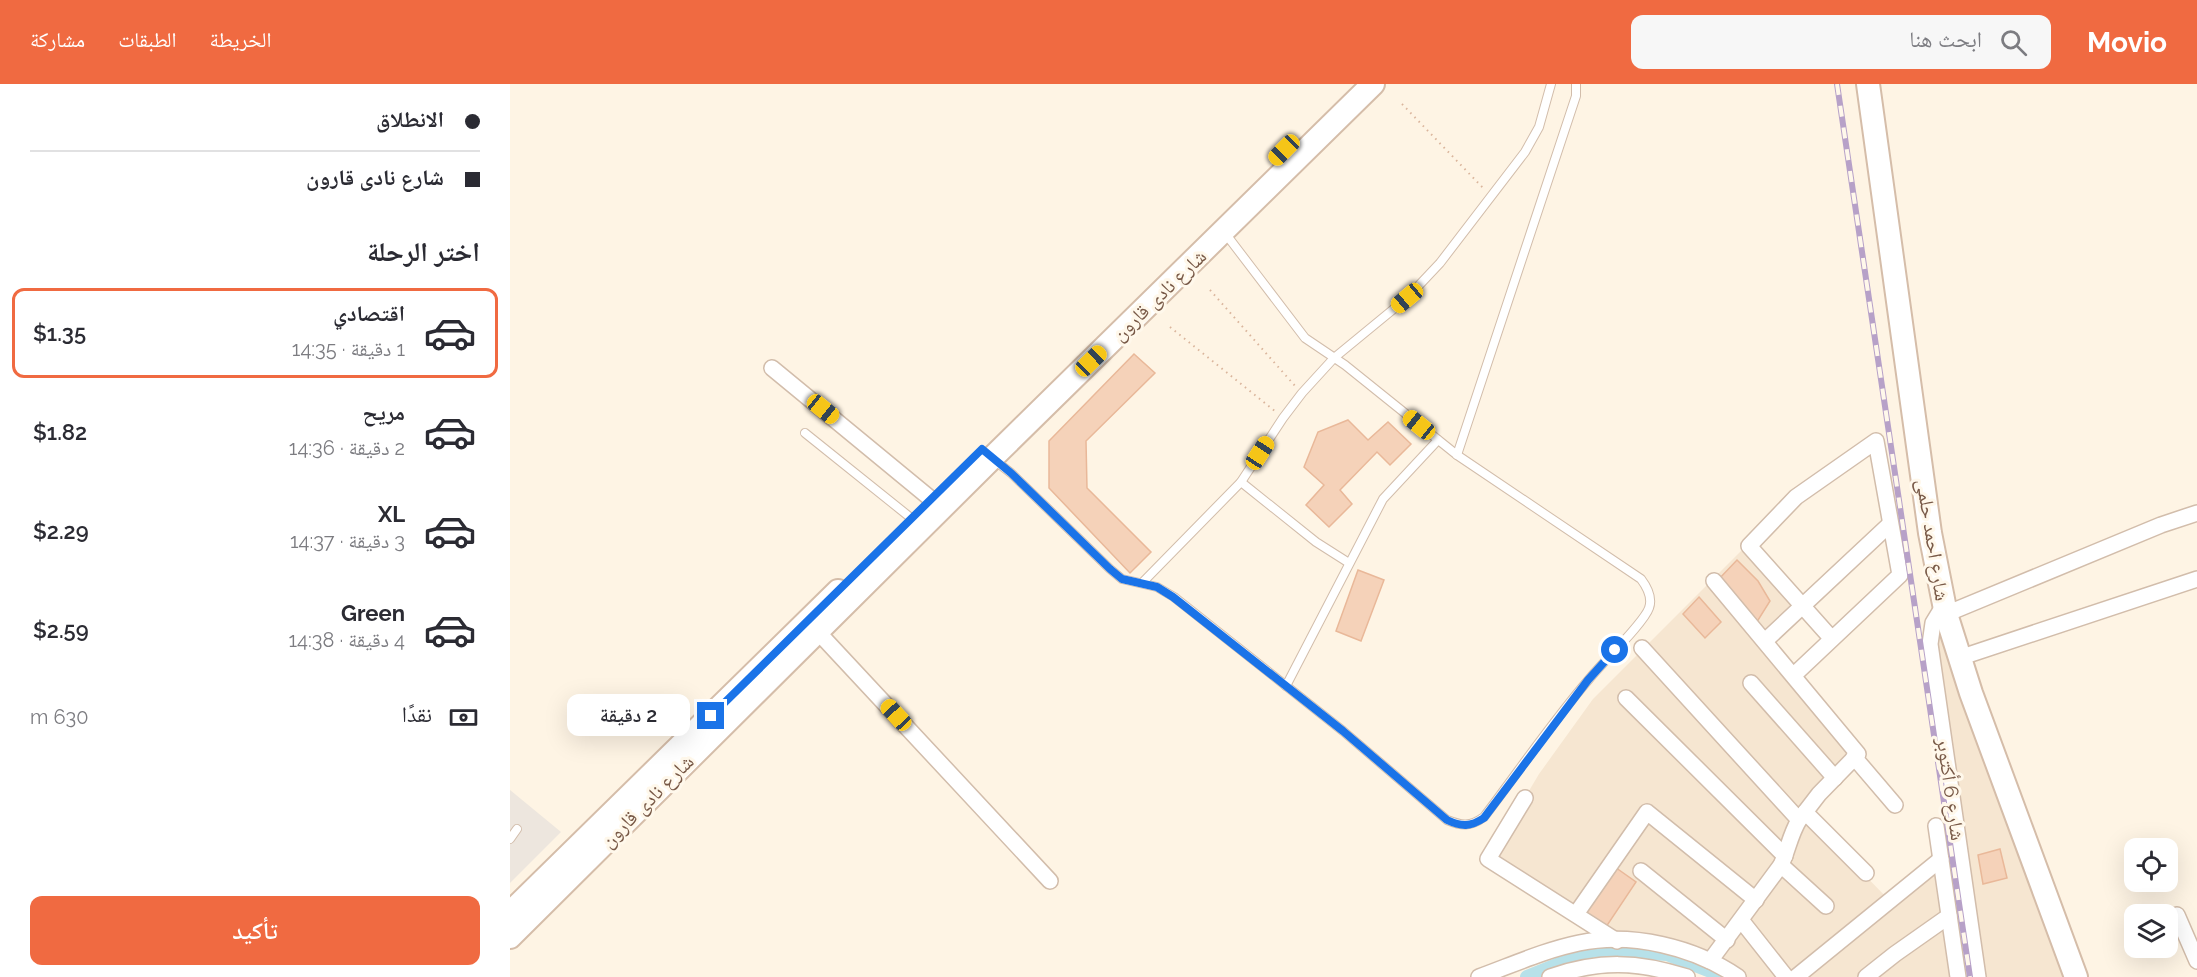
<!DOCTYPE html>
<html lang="ar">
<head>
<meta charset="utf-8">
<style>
	:root { --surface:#fff; --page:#f7f7f7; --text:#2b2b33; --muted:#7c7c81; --line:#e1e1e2; --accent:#f06a41 }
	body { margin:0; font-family:Raleway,"Noto Naskh Arabic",sans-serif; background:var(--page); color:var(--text); direction:rtl; height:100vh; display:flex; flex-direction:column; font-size:22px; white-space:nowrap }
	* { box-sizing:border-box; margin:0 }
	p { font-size:20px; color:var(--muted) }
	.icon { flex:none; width:33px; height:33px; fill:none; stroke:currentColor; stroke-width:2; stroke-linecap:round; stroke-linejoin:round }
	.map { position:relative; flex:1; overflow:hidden; direction:ltr }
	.panel { display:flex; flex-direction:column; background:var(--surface); width:510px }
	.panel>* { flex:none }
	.banner { display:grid; align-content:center; height:132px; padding:0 30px; background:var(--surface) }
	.tools { position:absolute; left:1614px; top:754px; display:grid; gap:12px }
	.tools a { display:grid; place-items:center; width:54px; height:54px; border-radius:12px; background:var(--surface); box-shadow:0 6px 24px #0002; font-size:30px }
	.end { position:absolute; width:27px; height:27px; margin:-14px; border:8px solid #1a73e8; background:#fff; box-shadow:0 0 0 3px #fff }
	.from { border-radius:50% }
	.bubble { position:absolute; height:42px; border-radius:12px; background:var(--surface); box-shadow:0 6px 24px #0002; font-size:20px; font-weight:600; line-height:42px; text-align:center; direction:rtl }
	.car { position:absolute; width:18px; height:36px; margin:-18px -9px; border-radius:8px; box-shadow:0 0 4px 2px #0007; background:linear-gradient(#f5c518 24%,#345 0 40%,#f5c518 0 76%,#345 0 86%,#f5c518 0) }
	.banner b { display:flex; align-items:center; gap:21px; height:57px; font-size:22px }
	.banner b+b { border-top:2px solid var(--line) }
	.banner i { width:15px; height:15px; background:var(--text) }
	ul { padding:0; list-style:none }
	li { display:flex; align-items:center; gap:18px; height:90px; margin:0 12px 9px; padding:0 18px; border:3px solid transparent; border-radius:12px }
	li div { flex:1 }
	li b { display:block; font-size:22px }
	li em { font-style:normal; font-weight:600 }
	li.selected { border-color:var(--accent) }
	li>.icon { width:54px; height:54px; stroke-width:1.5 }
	h2 { padding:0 30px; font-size:27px; line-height:72px }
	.pay { display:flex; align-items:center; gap:15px; height:66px; padding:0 30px; font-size:22px }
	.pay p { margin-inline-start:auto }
	.action { display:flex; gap:12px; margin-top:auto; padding:12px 30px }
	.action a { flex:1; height:69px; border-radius:12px; background:var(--accent); color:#fff; font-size:24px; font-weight:600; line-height:69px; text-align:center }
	header { display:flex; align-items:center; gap:36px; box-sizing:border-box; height:84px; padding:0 30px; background:var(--accent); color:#fff }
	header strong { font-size:28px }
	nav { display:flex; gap:33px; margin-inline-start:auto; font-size:21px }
	.search { width:420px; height:54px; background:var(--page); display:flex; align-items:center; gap:15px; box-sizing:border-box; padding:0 21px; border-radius:12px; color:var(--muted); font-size:22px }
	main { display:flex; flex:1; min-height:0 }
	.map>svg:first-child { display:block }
	.residential { fill:#f6e6d1 }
	.industrial { fill:#ede6de }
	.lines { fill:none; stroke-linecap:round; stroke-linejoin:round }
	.canal { stroke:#b7e1e9; stroke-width:14 }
	.building { fill:#f5d2b9; stroke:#e9b899; stroke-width:1.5 }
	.service-casing { stroke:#d2bdab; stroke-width:10 }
	.minor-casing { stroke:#d2bdab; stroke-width:18 }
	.secondary-casing { stroke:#d5bda9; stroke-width:26 }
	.path { stroke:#dab59c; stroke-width:2; stroke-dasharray:1.5 4.5; stroke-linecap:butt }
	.service { stroke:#fff; stroke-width:8 }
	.minor { stroke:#fff; stroke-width:15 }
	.secondary { stroke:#fff; stroke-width:22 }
	.rail-casing { stroke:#b7a1c8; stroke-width:6 }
	.rail { stroke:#fff8eb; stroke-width:4; stroke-dasharray:11; stroke-linecap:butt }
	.route { stroke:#1a73e8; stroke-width:8 }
	.labels { text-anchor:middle; stroke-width:6; stroke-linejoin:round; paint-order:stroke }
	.street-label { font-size:20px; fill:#785947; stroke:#fff8eb }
</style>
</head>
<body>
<header>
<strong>Movio</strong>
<div class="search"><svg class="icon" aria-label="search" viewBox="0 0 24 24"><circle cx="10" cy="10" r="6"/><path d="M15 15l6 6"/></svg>ابحث هنا</div>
<nav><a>الخريطة</a><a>الطبقات</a><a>مشاركة</a></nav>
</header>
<main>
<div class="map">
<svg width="1687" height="893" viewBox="0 0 1687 893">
	<rect width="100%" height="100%" fill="#fef4e4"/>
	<g class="residential">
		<polygon points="1237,461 1292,522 1254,557 1346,670 1309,708 1275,770 1200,876 1108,855 979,774 1029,690 1083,615"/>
		<polygon points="1434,521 1567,893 1468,893 1420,560"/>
		<polygon points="1295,730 1381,818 1431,776 1448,893 1228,893 1201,876"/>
	</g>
	<polygon class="industrial" points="0,706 51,748 0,799"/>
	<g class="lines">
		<polyline class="canal" points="1017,893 1084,866 1157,870 1216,893"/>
	</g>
	<g class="building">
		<polygon points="624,270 645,289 576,357 577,404 641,468 620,489 539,404 539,357"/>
		<polygon points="838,336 858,356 878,338 901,360 880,381 867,368 830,406 842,420 819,443 796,421 814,401 794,383 808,348"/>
		<polygon points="1227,476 1248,497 1260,517 1245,541 1208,496"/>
		<polygon points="848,486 874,496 851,557 826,547"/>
		<polygon points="1189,513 1211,538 1195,554 1173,530"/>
		<polygon points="1490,765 1497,794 1473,800 1468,771"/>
		<polygon points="1102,781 1126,798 1096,843 1072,826"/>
	</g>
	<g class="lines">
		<defs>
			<g id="service">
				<polyline points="295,349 401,434"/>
				<polyline points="947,371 1066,12 1066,0"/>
				<path d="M483 375 501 389 600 485 612 495 647 503 664 513 833 647 937 736C952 742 960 743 974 733 1009 687 1042 638 1080 594 1092 579 1134 539 1139 524 1143 513 1137 503 1131 495L947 371 835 281 795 254 715 149"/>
				<polyline points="731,398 806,458 839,479"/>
				<polyline points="633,498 731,398 773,334 792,309 824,274 897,214 930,179 1015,68 1029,43 1041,0"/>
				<polyline points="776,602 873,415 928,356"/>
				<polyline points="0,755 7,745"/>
			</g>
			<g id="minor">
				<polyline points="262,284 421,415"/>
				<polyline points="1204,497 1348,670 1309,710 1289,736"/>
				<polyline points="1434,521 1423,539 1420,560 1468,893"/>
				<polyline points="1436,530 1651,441 1687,429"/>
				<polyline points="308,548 540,797"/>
				<polyline points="1255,557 1380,440"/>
				<path d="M1132 564 1289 736C1280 751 1278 766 1271 781L1200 877"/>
				<polyline points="1449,574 1687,495"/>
				<polyline points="1284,591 1390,491 1366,357 1286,413 1239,462 1322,555"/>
				<polyline points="1241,599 1325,694"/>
				<polyline points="1116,614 1275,772"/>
				<polyline points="1344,673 1385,721"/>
				<polyline points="1015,714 978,775 1107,857"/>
				<polyline points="1295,728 1356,789"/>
				<polyline points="1426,742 1448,893"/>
				<polyline points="1271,781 1316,822"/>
				<polyline points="1131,787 1217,856"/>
				<polyline points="1066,830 1137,728 1246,816"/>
				<polyline points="1667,831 1687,877"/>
				<polyline points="1231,836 1276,893"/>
				<path d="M969 893C1002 881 1035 866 1069 859 1122 848 1184 863 1228 893"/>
				<path d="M1040 893C1089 876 1128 877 1177 893"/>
				<polyline points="1286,893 1431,775"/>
				<polyline points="1356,893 1385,870 1439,832"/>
			</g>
			<g id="secondary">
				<polyline points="1358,0 1420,449 1436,530 1461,609 1566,893"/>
				<polyline points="0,829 328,507"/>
				<polyline points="0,853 482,374 863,0"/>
			</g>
		</defs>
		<use href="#service" class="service-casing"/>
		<use href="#minor" class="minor-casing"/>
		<use href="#secondary" class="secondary-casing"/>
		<g class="path">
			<polyline points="892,20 975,106"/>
			<polyline points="700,206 786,303"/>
			<polyline points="660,243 766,328"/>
		</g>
		<use href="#service" class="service"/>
		<use href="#minor" class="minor"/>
		<use href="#secondary" class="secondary"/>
		<defs>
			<polyline id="rail" points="1327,0 1460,893"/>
		</defs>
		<use href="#rail" class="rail-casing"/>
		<use href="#rail" class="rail"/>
	</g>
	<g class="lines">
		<path class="route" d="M201 632 472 365 501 389 600 485 612 495 647 503 663 513 833 647 937 736C952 743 960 743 974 734L1078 596 1105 566"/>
	</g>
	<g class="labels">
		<g class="street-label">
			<text transform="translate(649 211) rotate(-44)" y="7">شارع نادى قارون</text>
			<text transform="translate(1423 456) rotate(81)" y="7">شارع احمد حلمى</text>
			<text transform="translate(1441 705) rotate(82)" y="7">شارع 6 أكتوبر</text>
			<text transform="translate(137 717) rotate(-45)" y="7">شارع نادى قارون</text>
		</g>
	</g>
</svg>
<div class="tools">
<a><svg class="icon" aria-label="locate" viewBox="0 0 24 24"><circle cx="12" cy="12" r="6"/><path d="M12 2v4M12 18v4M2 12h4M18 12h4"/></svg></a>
<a><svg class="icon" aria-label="layers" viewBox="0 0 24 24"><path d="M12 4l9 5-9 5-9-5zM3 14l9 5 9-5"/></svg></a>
</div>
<i class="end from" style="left:1105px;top:566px"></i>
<i class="end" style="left:201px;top:632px"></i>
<div class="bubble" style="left:57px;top:610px;width:123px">2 دقيقة</div>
<i class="car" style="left:774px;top:66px;rotate:225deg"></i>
<i class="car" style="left:897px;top:214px;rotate:230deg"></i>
<i class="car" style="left:581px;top:277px;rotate:46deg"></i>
<i class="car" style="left:313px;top:325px;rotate:129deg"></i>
<i class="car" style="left:909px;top:341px;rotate:309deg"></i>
<i class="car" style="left:750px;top:369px;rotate:33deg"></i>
<i class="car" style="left:386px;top:631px;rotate:317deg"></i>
</div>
<section class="panel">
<div class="banner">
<b><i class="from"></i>الانطلاق</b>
<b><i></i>شارع نادى قارون</b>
</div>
<h2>اختر الرحلة</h2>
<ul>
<li class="selected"><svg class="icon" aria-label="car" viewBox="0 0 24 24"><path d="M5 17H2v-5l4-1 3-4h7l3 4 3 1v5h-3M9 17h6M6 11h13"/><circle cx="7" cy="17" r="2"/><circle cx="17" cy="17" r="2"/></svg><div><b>اقتصادي</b><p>1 دقيقة · 14:35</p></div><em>$1.35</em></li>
<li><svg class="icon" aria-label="car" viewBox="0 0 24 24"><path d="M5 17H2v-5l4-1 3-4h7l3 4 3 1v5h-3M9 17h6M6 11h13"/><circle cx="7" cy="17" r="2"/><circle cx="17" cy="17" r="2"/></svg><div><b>مريح</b><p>2 دقيقة · 14:36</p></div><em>$1.82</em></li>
<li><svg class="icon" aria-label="car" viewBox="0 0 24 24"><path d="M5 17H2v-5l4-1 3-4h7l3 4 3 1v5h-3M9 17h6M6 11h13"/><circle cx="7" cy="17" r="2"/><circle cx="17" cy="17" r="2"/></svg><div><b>XL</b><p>3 دقيقة · 14:37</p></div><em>$2.29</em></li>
<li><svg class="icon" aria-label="car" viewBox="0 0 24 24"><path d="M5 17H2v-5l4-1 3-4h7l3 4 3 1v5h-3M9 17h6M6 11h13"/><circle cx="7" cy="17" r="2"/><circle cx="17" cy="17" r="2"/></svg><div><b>Green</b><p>4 دقيقة · 14:38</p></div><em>$2.59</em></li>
</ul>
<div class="pay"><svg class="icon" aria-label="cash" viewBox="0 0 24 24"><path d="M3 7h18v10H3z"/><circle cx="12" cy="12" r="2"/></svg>نقدًا<p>630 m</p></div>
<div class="action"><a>تأكيد</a></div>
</section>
</main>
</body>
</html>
